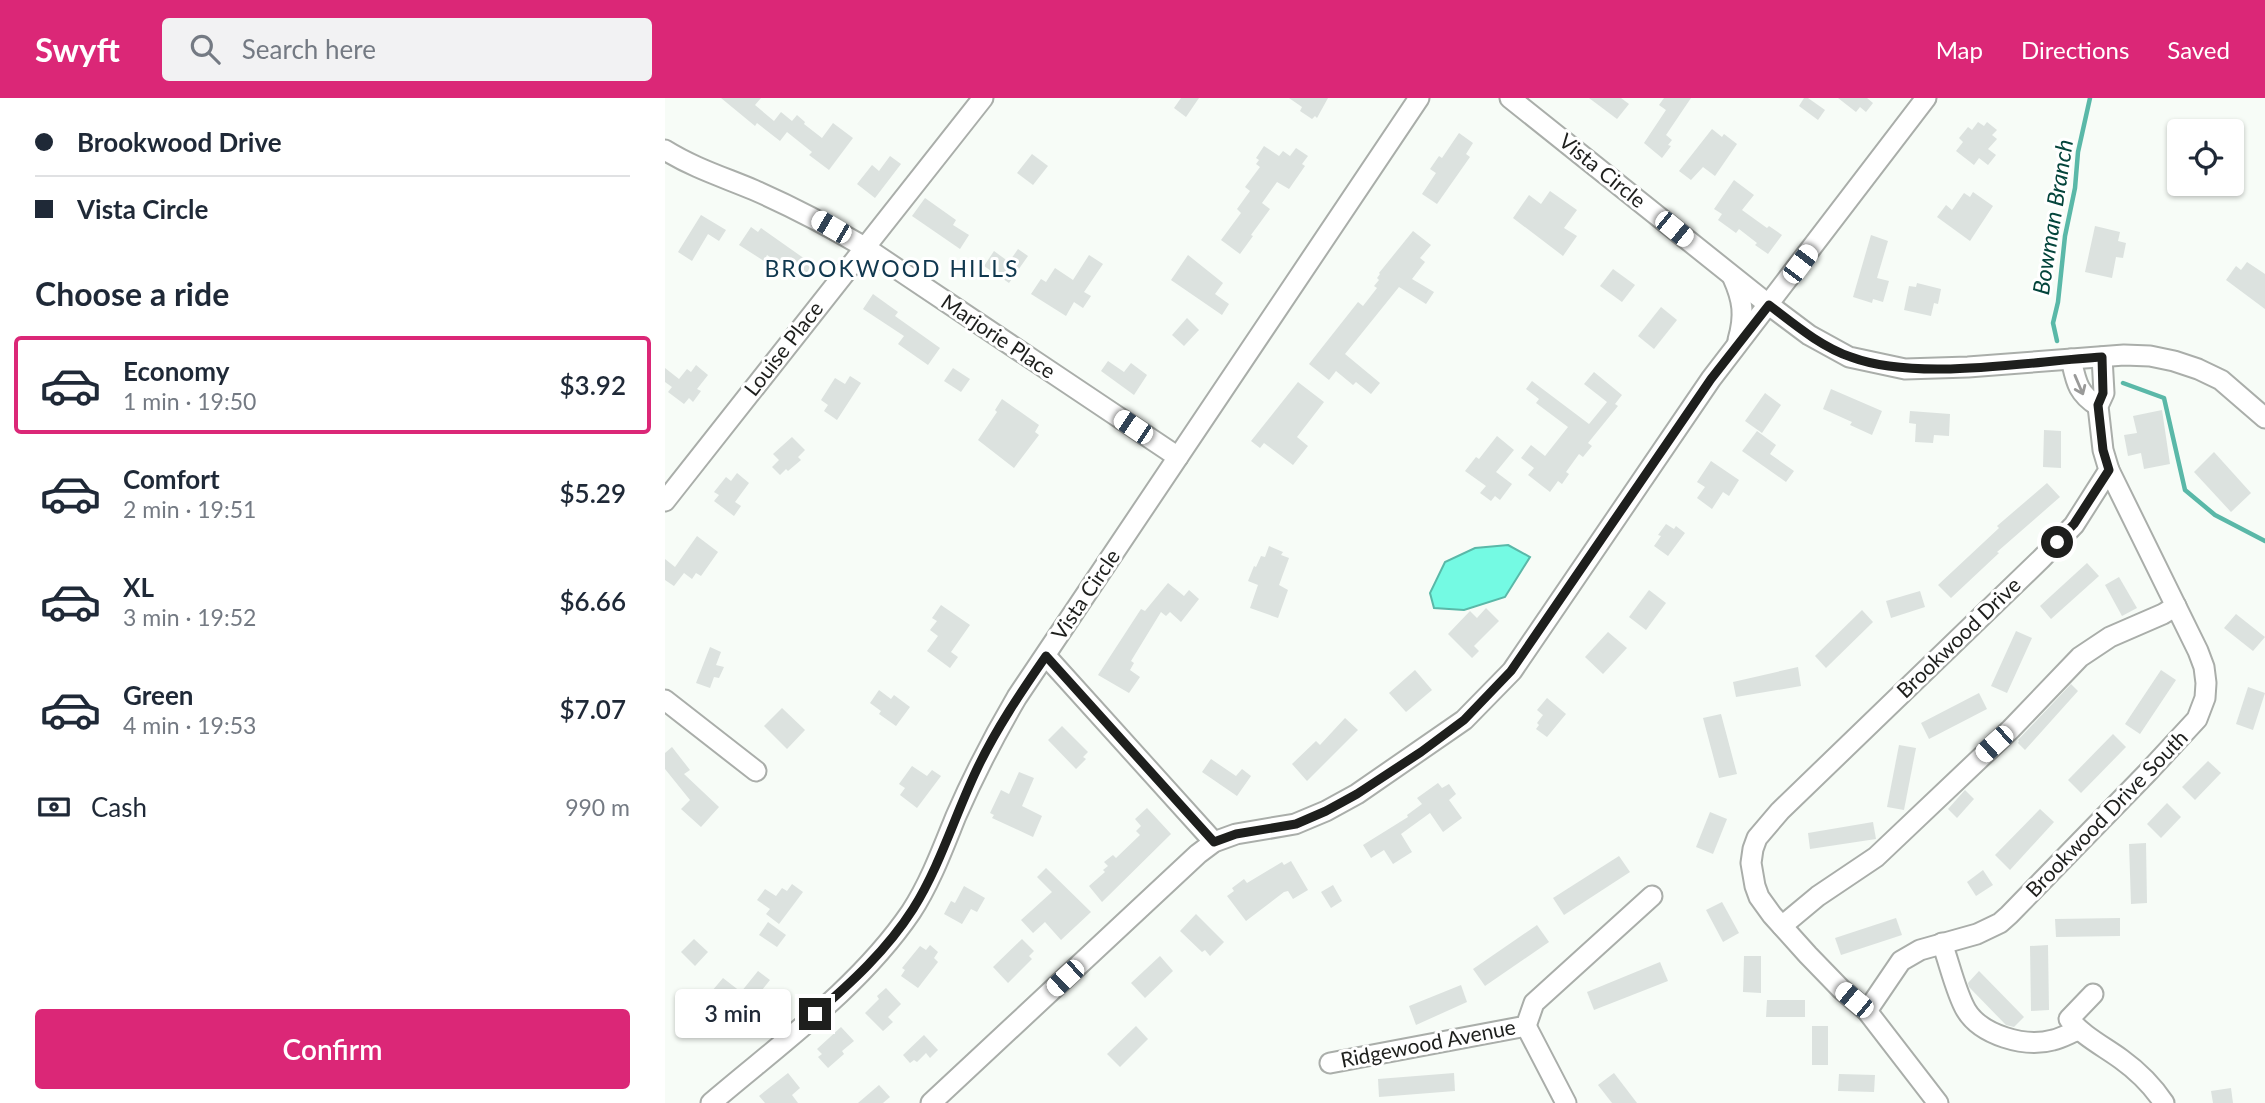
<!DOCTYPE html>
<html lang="en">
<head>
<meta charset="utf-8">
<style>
	:root { --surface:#fff; --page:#f2f2f3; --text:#1f2937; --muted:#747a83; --line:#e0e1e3; --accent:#db2777 }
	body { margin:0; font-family:Lato,sans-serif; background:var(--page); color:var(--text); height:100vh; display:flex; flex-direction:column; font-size:26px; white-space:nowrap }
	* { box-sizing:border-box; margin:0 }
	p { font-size:23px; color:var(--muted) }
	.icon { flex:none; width:38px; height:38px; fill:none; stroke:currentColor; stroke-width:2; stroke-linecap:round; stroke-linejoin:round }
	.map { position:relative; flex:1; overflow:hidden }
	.panel { display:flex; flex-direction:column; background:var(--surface); width:665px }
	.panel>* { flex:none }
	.guide { display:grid; align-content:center; height:154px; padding:0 35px; background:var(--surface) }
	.controls { position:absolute; left:1502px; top:21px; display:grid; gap:14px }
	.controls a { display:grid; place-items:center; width:77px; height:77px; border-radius:7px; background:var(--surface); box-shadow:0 2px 5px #0004; font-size:35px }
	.end { position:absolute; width:32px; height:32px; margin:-16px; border:9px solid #1e1f1d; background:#fff; box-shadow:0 0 0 4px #fff }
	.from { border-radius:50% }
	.bubble { position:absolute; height:49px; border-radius:7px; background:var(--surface); box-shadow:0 2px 5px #0004; font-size:23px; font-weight:600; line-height:49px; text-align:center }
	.car { position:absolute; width:21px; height:42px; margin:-21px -10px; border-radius:9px; box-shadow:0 0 5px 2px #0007; background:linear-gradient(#fff 24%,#345 0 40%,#fff 0 76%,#345 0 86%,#fff 0) }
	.guide b { display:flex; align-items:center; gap:24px; height:66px; font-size:26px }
	.guide b+b { border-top:2px solid var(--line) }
	.guide i { width:18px; height:18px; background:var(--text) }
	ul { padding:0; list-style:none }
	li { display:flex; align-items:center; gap:21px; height:98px; margin:0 14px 10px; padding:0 21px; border:4px solid transparent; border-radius:7px }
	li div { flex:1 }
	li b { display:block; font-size:26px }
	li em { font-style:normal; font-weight:600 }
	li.selected { border-color:var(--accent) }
	li>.icon { width:63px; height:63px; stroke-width:1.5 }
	h2 { padding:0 35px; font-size:32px; line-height:84px }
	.pay { display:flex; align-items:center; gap:18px; height:77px; padding:0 35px; font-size:26px }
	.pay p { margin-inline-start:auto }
	.button { display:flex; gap:14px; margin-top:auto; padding:14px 35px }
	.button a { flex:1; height:80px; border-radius:7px; background:var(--accent); color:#fff; font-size:28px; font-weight:600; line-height:80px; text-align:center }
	header { display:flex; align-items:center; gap:42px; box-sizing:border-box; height:98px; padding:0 35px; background:var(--accent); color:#fff }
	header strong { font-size:33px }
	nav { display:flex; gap:38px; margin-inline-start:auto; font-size:24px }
	.search { width:490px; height:63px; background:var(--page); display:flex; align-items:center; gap:18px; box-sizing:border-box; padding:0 24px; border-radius:7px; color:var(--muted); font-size:26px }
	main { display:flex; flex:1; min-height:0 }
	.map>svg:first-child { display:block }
	.water { fill:#74fae3; stroke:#5ab8a8; stroke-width:2 }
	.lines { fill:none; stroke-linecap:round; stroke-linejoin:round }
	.stream { stroke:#5ab8a8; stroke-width:4.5 }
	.building { fill:#dce2df }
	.minor-casing { stroke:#aaaeaa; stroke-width:23 }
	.minor { stroke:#fff; stroke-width:19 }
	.oneway { stroke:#9a9a99 }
	.route { stroke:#1e1f1d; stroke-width:9 }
	.labels { text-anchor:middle; stroke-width:6; stroke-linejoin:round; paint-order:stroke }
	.street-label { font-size:21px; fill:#1e1f1d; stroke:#fff }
	.water-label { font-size:23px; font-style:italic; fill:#03443b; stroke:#fff }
	.neighbourhood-label { font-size:23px; letter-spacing:2px; fill:#10384f; stroke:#fff }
</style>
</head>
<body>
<header>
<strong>Swyft</strong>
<div class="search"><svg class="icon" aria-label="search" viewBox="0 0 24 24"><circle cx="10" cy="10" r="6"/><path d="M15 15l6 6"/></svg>Search here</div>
<nav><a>Map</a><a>Directions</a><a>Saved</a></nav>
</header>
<main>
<section class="panel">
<div class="guide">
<b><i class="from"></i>Brookwood Drive</b>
<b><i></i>Vista Circle</b>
</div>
<h2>Choose a ride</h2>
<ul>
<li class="selected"><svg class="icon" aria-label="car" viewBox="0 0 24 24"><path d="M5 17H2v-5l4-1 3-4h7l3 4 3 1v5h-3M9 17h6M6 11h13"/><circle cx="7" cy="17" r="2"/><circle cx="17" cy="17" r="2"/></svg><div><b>Economy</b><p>1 min · 19:50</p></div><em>$3.92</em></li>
<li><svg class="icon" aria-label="car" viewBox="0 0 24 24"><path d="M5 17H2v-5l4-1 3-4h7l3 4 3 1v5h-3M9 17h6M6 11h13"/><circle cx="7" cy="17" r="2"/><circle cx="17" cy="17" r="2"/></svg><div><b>Comfort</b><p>2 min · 19:51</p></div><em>$5.29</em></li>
<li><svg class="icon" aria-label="car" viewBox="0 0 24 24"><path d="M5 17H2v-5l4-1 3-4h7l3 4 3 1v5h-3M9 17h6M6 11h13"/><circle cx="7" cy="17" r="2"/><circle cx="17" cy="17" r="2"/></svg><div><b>XL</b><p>3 min · 19:52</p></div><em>$6.66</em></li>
<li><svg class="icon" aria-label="car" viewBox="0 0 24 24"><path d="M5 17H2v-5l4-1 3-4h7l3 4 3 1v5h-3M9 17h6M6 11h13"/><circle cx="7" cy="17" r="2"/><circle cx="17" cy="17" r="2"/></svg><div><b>Green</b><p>4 min · 19:53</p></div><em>$7.07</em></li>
</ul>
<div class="pay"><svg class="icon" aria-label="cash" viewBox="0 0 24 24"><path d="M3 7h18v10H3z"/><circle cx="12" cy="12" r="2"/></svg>Cash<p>990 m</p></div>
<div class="button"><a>Confirm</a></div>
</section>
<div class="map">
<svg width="1600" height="1005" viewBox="0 0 1600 1005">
	<rect width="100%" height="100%" fill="#f7fcf7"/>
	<polygon class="water" points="843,447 865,459 840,499 799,512 769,510 765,495 780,464 810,450"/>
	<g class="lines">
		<g class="stream">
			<polyline points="1392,243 1388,225 1393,204 1400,138 1410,90 1413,54 1425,0"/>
			<polyline points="1458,285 1499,300 1520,392 1550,417 1600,443"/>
		</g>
	</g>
	<g class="building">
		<polygon points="56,0 96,0 90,7 109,23 116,14 127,23 132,17 140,24 139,26 157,40 168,25 188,40 164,72 144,57 147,54 122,34 115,43 92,25 90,28"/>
		<polygon points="516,0 534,0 521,19 509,10"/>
		<polygon points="624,0 663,0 652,20 650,18 647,21 635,13 637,9"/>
		<polygon points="924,0 956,0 964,6 952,21"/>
		<polygon points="999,0 1026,0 1001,37 1007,42 1003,47 1006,48 997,60 979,45 1001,12 994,7"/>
		<polygon points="1139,0 1143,0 1160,12 1153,22 1134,8"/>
		<polygon points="1173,0 1202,0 1208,5 1201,14 1195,9 1191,14"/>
		<polygon points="1313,24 1319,28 1322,24 1332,32 1327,37 1332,41 1323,51 1331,57 1323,67 1314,60 1309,67 1291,53 1298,44 1294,40 1303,29 1307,32"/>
		<polygon points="1047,31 1057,39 1059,36 1072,46 1050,78 1038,69 1026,82 1014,73"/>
		<polygon points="794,35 808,45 801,56 805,59 772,106 757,96 771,75 765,71 774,58 777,60"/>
		<polygon points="599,48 614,58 618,53 625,58 631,50 643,58 637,66 640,68 624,91 612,84 597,105 605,111 586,137 588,138 575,156 556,142 576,115 572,111 585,93 580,89 595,69 591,66 594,62 591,60"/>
		<polygon points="367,56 383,68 368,87 352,75"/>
		<polygon points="225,58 236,66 210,100 192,86 207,67 214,73"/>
		<polygon points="1069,82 1089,97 1077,112 1102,130 1104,128 1117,137 1103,156 1090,147 1092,145 1074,131 1071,135 1053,122 1057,116 1049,111"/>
		<polygon points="885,93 912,112 899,130 912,138 898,158 848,120 864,97 876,106"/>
		<polygon points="1308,94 1328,108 1305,143 1272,119 1281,107 1287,112 1299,95 1305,99"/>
		<polygon points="260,100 291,122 288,127 304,137 295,151 247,118"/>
		<polygon points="36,117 61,132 54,143 43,136 27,163 13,154"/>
		<polygon points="1430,128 1455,134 1453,143 1461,145 1458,160 1451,159 1447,180 1420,174"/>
		<polygon points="86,129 93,134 96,130 147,166 138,181 102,157 99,163 74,147"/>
		<polygon points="748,133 766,147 755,160 760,164 747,181 769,194 761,206 734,189 680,256 715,285 706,296 691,284 688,287 671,273 664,282 644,266 693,204 698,208 712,190 709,188 714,182 712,180 715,176 714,175"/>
		<polygon points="1206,137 1223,143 1212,180 1224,183 1218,204 1208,201 1207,205 1188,199"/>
		<polygon points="353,151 363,158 344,185 319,168 329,153 344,164"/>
		<polygon points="424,157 438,166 419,194 426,198 418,210 409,204 401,218 366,196 376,181 381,184 390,170 408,182"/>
		<polygon points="523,157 558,185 550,196 564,206 557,217 506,182"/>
		<polygon points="1582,164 1600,176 1600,211 1561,182 1571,168 1576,172"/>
		<polygon points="948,171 970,187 957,204 935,188"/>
		<polygon points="1252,185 1276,191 1273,206 1269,205 1266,218 1239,212 1244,188 1251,189"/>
		<polygon points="208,196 233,214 230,218 275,250 263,267 233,246 239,238 198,211"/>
		<polygon points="996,209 1012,222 989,251 973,238"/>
		<polygon points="522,220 534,232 519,248 507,237"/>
		<polygon points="443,263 459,274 466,265 482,277 469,297 436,273"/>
		<polygon points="31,267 43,277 32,291 36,293 28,304 24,300 19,306 3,294 7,289 0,284 0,270 14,281 22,271 26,274"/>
		<polygon points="288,270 305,281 296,294 279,283"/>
		<polygon points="929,274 957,297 950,306 953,308 923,345 927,348 918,359 914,356 901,374 904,376 897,386 893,383 885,394 863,377 869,370 856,360 866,347 880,358 903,329 871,305 874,301 861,291 867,283 924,326 942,304 919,286"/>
		<polygon points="185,278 196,285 172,322 159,313 163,307 156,302 170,280 180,286"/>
		<polygon points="633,284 659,304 632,339 643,348 628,367 599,345 595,350 586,343"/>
		<polygon points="1166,291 1217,313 1207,337 1185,327 1187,324 1158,311"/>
		<polygon points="1100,295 1116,307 1097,335 1080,323"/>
		<polygon points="337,301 374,327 370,334 374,337 349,370 313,342 332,314 330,312"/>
		<polygon points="1497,312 1505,366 1479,371 1476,355 1463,358 1459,337 1472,335 1468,318"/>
		<polygon points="1245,313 1285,316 1284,338 1269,337 1268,345 1250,344 1251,326 1244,325"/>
		<polygon points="1379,332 1396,333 1396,370 1378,369"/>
		<polygon points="1092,333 1111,347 1105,356 1129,373 1121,384 1077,353"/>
		<polygon points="832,338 849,352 831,374 847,386 835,402 830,398 826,403 815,395 821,388 800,373 811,359 814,361"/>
		<polygon points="127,339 140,352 133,359 136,362 123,373 121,371 115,377 107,369 114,362 108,356"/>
		<polygon points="1549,354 1586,395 1566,414 1529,374"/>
		<polygon points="1046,363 1074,382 1064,398 1058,394 1047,411 1032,400 1040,389 1032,384"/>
		<polygon points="72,375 84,385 70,404 76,408 69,418 49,403 54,397 49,394 61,379 66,383"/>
		<polygon points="1382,385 1395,399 1332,454 1334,455 1286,500 1273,487 1334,430 1332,428"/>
		<polygon points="1001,426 1009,431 1011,428 1020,435 1003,458 989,448 996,438 993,437"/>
		<polygon points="32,438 53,454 36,478 31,475 27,481 19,475 9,488 0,482 0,461 10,469"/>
		<polygon points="604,448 618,454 616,457 624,460 614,487 623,492 613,520 585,510 593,487 583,483 589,468 591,469 596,458 600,459"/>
		<polygon points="1422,465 1434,478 1386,521 1375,508"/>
		<polygon points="1454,479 1472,510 1457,518 1440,487"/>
		<polygon points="503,485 519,498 524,492 534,501 516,524 505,514 501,518 496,514 466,563 469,565 465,572 475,579 464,595 433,577 476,511 480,513"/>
		<polygon points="984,492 1001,505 981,532 964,519"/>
		<polygon points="1255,493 1260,509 1226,520 1221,503"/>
		<polygon points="276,507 305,527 286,554 293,559 285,570 262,553 273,538 265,532 272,523 267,520"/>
		<polygon points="821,510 834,523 809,548 814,553 807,560 783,536 805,513 812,520"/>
		<polygon points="1197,512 1208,524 1161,570 1150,558"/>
		<polygon points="1571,516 1600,539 1588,553 1559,530"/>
		<polygon points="1351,533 1367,540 1342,595 1326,588"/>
		<polygon points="943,534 962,550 938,576 920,559"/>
		<polygon points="45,549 56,554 51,567 59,569 54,580 49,579 45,590 31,585"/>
		<polygon points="1133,569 1136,588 1071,599 1068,584"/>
		<polygon points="750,572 767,592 741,614 724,595"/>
		<polygon points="1496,572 1511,582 1475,636 1460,626"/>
		<polygon points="1406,586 1413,593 1360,652 1353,645 1354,643 1353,642"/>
		<polygon points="1583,589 1600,595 1588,632 1571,626"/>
		<polygon points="214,592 226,601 229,597 245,609 231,628 214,616 216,613 205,605"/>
		<polygon points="1314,595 1322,611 1264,641 1256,625"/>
		<polygon points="882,600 901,616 882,639 871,631 874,627 872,625 878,617 872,612"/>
		<polygon points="117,610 140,632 122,651 99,628"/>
		<polygon points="1056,616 1072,676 1054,680 1038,620"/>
		<polygon points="680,620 693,632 642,683 627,666 651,643 655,647"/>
		<polygon points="397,628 423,654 418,659 421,661 411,671 383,642"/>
		<polygon points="1448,636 1461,649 1416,695 1403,682"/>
		<polygon points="1234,647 1251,650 1239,712 1222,709"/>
		<polygon points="7,649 25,672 19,676 54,709 36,729 16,711 25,702 0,671 0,655"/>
		<polygon points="546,661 571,678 577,671 586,678 572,698 537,674"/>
		<polygon points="1543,663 1556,675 1530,702 1517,689"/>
		<polygon points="247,668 262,678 267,672 276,678 252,710 235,697 240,690 234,686"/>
		<polygon points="354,674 369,680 357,708 377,718 368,739 327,720 329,717 325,715 336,692 344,696"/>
		<polygon points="773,685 777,690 784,686 791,696 784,702 797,720 778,734 765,715 736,736 747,754 728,766 719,752 706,760 698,747 743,719 742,717 757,706 752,700"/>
		<polygon points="1300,692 1309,701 1292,720 1283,711"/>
		<polygon points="1502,705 1516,719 1496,740 1482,726"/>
		<polygon points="482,710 506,736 437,804 424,788 440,774 438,772 443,768 439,764 448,757 451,760 475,737 471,733 476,728 470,721"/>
		<polygon points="1375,711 1389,724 1345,772 1330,757"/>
		<polygon points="1045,714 1062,721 1048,756 1031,749"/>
		<polygon points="1208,724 1211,741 1145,751 1143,735"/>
		<polygon points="1481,745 1482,805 1466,806 1464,746"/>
		<polygon points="954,758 965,774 899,817 888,800"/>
		<polygon points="626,763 643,792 628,801 623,793 619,794 581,823 562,798 569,793 567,790 579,781 582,785 617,764 619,767"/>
		<polygon points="381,770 426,814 396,842 380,824 368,835 356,822 387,794 372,779"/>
		<polygon points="1318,772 1328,787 1311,798 1302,784"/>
		<polygon points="127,786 138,794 114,826 101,816 105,811 92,802 100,791 111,798 117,790 122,793"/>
		<polygon points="668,787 677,803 666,810 656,794"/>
		<polygon points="299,788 320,800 312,814 306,811 297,826 279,816 286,803 290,805"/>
		<polygon points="1057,804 1074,835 1058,844 1041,812"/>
		<polygon points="531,816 559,844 545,858 540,852 537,854 515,833"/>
		<polygon points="1231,820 1237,837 1176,857 1170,840"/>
		<polygon points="1455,820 1455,838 1391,839 1390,821"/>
		<polygon points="103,824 121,837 112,849 94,837"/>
		<polygon points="872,827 884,844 820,888 808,871"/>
		<polygon points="29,841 43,854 30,868 16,854"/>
		<polygon points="357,841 369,853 364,858 367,861 343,885 328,869"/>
		<polygon points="265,847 273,854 269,860 273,864 253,890 236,878 240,872 237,870 255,848 261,852"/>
		<polygon points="1383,847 1384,912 1366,913 1365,848"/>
		<polygon points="495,858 508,873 480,900 466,885"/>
		<polygon points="1079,858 1096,858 1096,895 1078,894"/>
		<polygon points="995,864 1003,883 929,912 922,894"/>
		<polygon points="93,873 105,882 88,903 90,905 66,933 60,927 52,936 38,925 51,909 41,900 58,880 76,894"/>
		<polygon points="1314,873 1359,919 1349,929 1341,927 1304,889 1303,885"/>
		<polygon points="796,887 802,904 751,927 744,908"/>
		<polygon points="221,890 236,906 223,919 228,924 218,933 200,915 214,901 212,898"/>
		<polygon points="1102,902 1140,902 1140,919 1101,919"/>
		<polygon points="471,928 483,941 455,969 442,956"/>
		<rect x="1147" y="928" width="16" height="39"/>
		<polygon points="176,929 189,943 177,953 179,956 163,970 153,959 157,956 152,951"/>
		<polygon points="259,937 273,952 265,960 261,955 252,964 249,962 245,965 238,957"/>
		<polygon points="123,975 135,990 127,997 133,1005 100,1005 94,998"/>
		<polygon points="789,975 790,993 714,999 713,981"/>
		<polygon points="949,975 972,1005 947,1005 933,987"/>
		<polygon points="1174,976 1210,977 1209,994 1173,993"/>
		<polygon points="214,987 225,999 218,1005 193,1005"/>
		<polygon points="1566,990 1568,1005 1548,1005 1546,993"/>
	</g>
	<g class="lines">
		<defs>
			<g id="minor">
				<polyline points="845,0 1104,207 1144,237 1184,259 1240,271 1303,269 1459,257 1485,258 1509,263 1533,271 1556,282 1600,320"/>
				<path d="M0 52C29 70 58 79 89 92 128 109 164 128 201 150L513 359"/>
				<path d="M1068 180C1078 202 1080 218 1073 242"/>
				<path d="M1406 261C1411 283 1412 295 1433 308"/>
				<polyline points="0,403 318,0"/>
				<polyline points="381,558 549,744"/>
				<polyline points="0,602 91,673"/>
				<polyline points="1117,828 1153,798 1211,759 1346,631 1415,559 1445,539 1498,516 1511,508"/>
				<path d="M1277 845C1284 864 1291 895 1301 912 1316 937 1360 950 1388 942 1397 940 1405 935 1413 932"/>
				<path d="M1428 896 1404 921C1418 938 1438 948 1456 961 1474 974 1487 987 1499 1005"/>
				<polyline points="1202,913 1236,863 1255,852 1312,836 1335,825 1344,817 1483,674 1532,621 1540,600 1541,585 1539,569 1533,553 1444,372"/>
				<polyline points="861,928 901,1005"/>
				<polyline points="665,965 861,928 869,905 987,798"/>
				<path d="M46 1005C115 946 195 889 246 814 265 785 278 750 291 718 309 677 329 638 352 599L754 0"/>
				<polyline points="266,1005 533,756 549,744 571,736 630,726 661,713 692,696 799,622 847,573 1046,281 1261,0"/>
				<polyline points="1273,1005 1202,913 1176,891 1143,857 1107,817 1094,799 1090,788 1086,765 1088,751 1092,740 1115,713 1376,461 1409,427 1444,372 1438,352 1433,308 1439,295 1437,259"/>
			</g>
		</defs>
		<use href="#minor" class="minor-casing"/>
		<use href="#minor" class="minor"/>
	</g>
	<defs><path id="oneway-shaft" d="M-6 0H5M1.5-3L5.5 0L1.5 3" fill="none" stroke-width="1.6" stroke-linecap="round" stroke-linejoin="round" transform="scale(1.75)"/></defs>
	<use class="oneway" href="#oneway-shaft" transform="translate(1414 287) rotate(67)"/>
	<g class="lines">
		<path class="route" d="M150 916C186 885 222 852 248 811 275 768 290 717 312 671 331 631 356 594 381 558L549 744 571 736 631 726 661 713 692 696 756 654 799 622 846 573 1046 281 1104 207C1129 226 1156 249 1186 259 1253 284 1365 263 1437 259L1438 295 1433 307 1438 352 1444 372 1409 426 1392 444"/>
	</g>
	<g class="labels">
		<g class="street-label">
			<text transform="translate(937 73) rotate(39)" y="7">Vista Circle</text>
			<text transform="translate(333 239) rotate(34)" y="7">Marjorie Place</text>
			<text transform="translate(119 251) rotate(-52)" y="7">Louise Place</text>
			<text transform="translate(421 497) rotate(-56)" y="7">Vista Circle</text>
			<text transform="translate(1294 540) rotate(-44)" y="7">Brookwood Drive</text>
			<text transform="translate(1442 716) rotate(-46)" y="7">Brookwood Drive South</text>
			<text transform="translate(763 946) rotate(-11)" y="7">Ridgewood Avenue</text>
		</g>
		<g class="water-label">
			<text transform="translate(1388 119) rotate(-81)" y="8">Bowman Branch</text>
		</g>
		<g class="neighbourhood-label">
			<text x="227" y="179">BROOKWOOD HILLS</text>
		</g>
	</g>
</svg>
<div class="controls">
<a><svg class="icon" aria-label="locate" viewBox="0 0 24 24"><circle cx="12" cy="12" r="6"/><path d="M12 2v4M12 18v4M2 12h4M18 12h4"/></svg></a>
</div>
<i class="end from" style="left:1392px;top:444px"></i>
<i class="end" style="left:150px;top:916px"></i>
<div class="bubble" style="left:10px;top:891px;width:116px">3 min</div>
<i class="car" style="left:166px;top:129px;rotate:300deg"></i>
<i class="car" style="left:1009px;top:131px;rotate:129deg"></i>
<i class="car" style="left:1135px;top:166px;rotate:37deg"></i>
<i class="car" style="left:468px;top:329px;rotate:304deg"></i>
<i class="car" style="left:1329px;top:646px;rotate:228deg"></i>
<i class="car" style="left:400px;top:880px;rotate:227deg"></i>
<i class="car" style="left:1189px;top:902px;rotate:310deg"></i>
</div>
</main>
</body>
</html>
